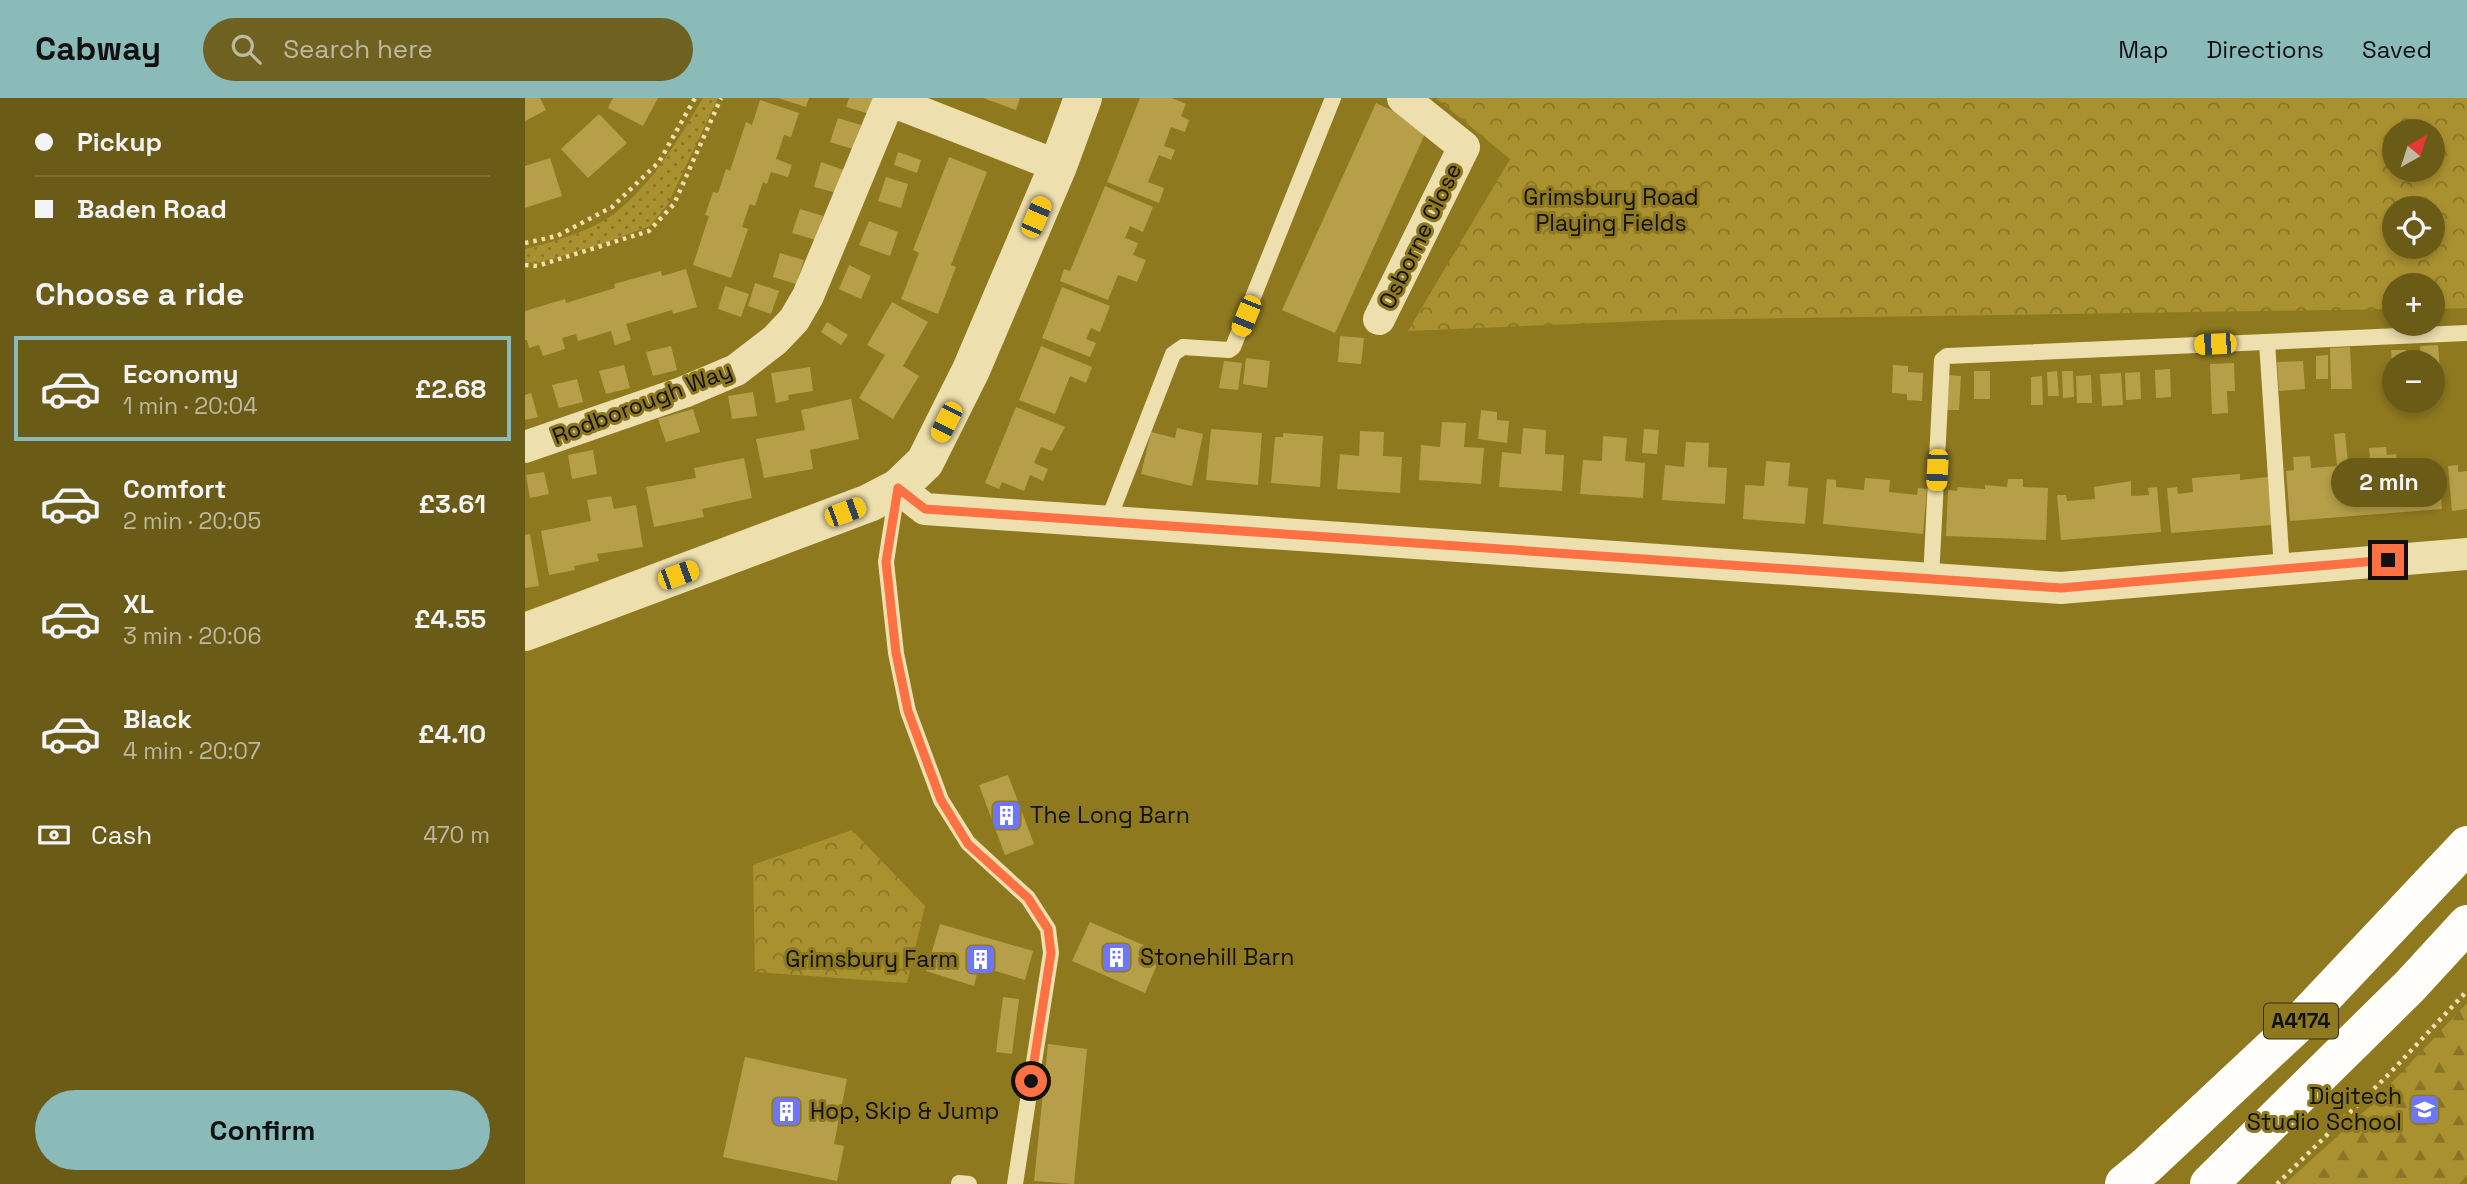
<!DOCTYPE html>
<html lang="en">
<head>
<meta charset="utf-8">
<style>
	:root { --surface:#6a5b17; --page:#6f6120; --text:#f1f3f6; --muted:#beb9a1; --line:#7d7036; --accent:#8bbbb9 }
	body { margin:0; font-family:"Space Grotesk",sans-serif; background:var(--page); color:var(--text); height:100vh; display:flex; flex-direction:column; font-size:26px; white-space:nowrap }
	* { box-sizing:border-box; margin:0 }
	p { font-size:23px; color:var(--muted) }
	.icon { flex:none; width:38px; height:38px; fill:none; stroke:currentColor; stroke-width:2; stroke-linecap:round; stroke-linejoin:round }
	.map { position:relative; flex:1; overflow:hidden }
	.drawer { display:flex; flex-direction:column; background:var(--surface); width:525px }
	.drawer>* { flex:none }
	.banner { display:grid; align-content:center; height:154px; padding:0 35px; background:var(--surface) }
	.needle { width:46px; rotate:39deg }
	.tools { position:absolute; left:1857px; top:21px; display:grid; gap:14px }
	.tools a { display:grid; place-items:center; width:63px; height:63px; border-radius:50%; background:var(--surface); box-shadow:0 4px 10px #0003; font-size:35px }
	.end { position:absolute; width:32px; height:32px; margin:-16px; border:9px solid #ff7043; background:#111; box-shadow:0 0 0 4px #111 }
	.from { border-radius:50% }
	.bubble { position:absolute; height:49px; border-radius:24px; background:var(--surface); box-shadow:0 4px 10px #0003; font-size:23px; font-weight:800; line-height:49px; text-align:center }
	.car { position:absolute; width:21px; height:42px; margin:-21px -10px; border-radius:9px; box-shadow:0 0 5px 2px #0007; background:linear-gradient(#f5c518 24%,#345 0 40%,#f5c518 0 76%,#345 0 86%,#f5c518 0) }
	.banner b { display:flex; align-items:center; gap:24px; height:66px; font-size:26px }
	.banner b+b { border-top:2px solid var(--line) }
	.banner i { width:18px; height:18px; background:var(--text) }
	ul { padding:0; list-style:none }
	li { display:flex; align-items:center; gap:21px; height:105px; margin:0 14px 10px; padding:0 21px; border:4px solid transparent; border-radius:0px }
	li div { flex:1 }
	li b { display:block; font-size:26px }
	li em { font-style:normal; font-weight:800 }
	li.current { border-color:var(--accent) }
	li>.icon { width:63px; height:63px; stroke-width:1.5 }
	h2 { padding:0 35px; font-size:32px; line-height:84px }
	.pay { display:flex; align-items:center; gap:18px; height:77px; padding:0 35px; font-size:26px }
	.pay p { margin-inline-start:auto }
	.button { display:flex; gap:14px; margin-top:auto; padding:14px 35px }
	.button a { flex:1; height:80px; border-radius:42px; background:var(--accent); color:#111; font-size:28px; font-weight:800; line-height:80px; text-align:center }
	header { display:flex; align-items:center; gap:42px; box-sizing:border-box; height:98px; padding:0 35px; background:var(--accent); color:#111 }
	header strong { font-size:33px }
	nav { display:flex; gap:38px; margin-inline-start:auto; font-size:24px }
	.search { width:490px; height:63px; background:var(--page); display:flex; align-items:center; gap:18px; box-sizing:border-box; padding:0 24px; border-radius:38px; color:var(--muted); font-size:26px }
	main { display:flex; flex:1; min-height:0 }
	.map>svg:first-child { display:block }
	.grass { fill:url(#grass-dots) }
	.forest { fill:url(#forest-firs) }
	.park { fill:url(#park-crowns); fill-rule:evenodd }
	.building { fill:#b69f48 }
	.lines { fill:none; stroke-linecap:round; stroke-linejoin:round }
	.path { stroke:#eddfae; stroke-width:4.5; stroke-dasharray:3.5 5; stroke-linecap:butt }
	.service { stroke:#eddfae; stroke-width:16 }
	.minor { stroke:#eddfae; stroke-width:32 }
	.tertiary { stroke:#eddfae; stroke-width:38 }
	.trunk { stroke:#fffefa; stroke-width:38 }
	.route { stroke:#ff7043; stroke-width:9 }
	.labels { text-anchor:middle; stroke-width:6; stroke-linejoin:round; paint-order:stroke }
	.shield { fill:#8e791f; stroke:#363015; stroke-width:2 }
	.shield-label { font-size:21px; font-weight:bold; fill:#111 }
	.park-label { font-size:23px; fill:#111; stroke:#8e791f }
	.street-label { font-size:23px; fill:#111; stroke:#8e791f }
	.poi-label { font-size:23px; fill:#111; stroke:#8e791f; text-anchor:start }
</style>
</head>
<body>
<header>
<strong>Cabway</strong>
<div class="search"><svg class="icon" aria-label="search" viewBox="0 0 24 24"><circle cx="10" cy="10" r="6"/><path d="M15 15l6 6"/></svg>Search here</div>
<nav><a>Map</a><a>Directions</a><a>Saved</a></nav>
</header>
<main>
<section class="drawer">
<div class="banner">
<b><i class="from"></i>Pickup</b>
<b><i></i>Baden Road</b>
</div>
<h2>Choose a ride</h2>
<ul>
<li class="current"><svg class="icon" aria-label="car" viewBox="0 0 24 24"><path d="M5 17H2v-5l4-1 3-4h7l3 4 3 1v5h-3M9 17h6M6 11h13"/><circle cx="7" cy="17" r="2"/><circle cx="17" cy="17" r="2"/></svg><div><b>Economy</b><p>1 min · 20:04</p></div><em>£2.68</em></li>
<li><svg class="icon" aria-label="car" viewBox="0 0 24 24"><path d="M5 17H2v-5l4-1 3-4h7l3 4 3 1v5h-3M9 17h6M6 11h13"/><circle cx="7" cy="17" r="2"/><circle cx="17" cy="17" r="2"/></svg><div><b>Comfort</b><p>2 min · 20:05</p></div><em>£3.61</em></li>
<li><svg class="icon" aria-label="car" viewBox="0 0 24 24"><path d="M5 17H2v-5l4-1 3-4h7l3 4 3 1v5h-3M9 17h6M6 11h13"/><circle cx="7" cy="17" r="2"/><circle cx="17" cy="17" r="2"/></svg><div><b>XL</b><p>3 min · 20:06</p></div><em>£4.55</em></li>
<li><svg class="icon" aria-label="car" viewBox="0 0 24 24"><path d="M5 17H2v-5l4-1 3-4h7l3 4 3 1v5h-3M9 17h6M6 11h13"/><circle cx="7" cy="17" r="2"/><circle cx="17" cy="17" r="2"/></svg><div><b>Black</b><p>4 min · 20:07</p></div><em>£4.10</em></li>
</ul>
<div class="pay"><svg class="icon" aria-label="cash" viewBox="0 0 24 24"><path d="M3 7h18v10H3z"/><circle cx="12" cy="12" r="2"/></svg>Cash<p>470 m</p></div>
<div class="button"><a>Confirm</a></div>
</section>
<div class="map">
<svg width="1942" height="1086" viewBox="0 0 1942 1086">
	<defs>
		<pattern id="grass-dots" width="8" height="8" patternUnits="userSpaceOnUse" patternTransform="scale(1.75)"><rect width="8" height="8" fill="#aa9130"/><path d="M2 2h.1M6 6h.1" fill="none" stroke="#897527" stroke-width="1.8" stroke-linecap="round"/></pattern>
		<pattern id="forest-firs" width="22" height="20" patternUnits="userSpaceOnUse" patternTransform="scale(1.75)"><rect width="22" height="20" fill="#aa9130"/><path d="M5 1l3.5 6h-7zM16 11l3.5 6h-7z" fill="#897527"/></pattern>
		<pattern id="park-crowns" width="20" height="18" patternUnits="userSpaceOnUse" patternTransform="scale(1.75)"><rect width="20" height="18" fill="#aa9130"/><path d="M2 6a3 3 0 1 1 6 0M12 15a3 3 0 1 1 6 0" fill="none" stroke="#897527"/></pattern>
	</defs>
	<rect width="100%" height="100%" fill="#8e791f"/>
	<path class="grass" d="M178 0H193L143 106 125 128 74 147 12 165 0 164V151C28 144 67 133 90 115 129 84 153 42 178 0Z"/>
	<polygon class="forest" points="1942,905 1942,1077 1934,1086 1760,1086 1841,1012"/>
	<g class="park">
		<path d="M911 0H1942V210L1908 211V187H1869V211L1142 222 883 233 985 61ZM1869 33H1908V72H1869ZM1869 110H1908V149H1869Z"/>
		<polygon points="327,732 400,808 382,885 230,874 228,767"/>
	</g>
	<g class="building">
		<polygon points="0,0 15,0 21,12 0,23"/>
		<polygon points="88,0 133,0 118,28 83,10"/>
		<polygon points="253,0 284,0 281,9"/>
		<polygon points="324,0 350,0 345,16 321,9"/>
		<polygon points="458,0 495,0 491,12"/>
		<polygon points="615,0 647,0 661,6 656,18 664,22 660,34 646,29 639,48 650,52 646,62 634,57 623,84 639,90 634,105 582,84"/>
		<polygon points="235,2 274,15 266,39 259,37 251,61 267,67 263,79 246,74 242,86 238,84 230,108 225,106 217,129 223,131 206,180 168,167 184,118 180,117 188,94 193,95 201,71 205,73 221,24 227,27"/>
		<polygon points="851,5 903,29 810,235 757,212"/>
		<polygon points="74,16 102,45 63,80 36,51"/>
		<polygon points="313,20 336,27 328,51 305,44"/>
		<polygon points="373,54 396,62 392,75 369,67"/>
		<polygon points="424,59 462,74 426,167 431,169 413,216 376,201 394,155 388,152"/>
		<polygon points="25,60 37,98 0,110 0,68"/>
		<polygon points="296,64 319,72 312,95 289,89"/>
		<polygon points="361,79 383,86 376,110 353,103"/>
		<polygon points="580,88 628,109 618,134 605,128 600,140 613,145 608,157 621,162 612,184 593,177 583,202 535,183 539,171 545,173"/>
		<polygon points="275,111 298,118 291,142 267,135"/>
		<polygon points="344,123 373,134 365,158 334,147"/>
		<polygon points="255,155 279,162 271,186 248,179"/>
		<polygon points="324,167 346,178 336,201 314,191"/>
		<polygon points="161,171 172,209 148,216 147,212 101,226 106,242 90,247 86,233 53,243 51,236 37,240 40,251 18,258 14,247 4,250 2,242 0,242 0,213 40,201 41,205 90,190 89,186 136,173 137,178"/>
		<polygon points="230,185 254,193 246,216 223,208"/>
		<polygon points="200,188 224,196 216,219 193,211"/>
		<polygon points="537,189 585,208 575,234 566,230 561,241 571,245 565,259 517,240"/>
		<polygon points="367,204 403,224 378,268 394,278 368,321 334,300 360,257 342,247"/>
		<polygon points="302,224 323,237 316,247 296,234"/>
		<polygon points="815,238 839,240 836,266 813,264"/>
		<polygon points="1913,247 1915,271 1908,272 1908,264 1896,264 1895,248"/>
		<polygon points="146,248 152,272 128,278 121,254"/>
		<polygon points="516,248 567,269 561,285 545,278 530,316 494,302"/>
		<polygon points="1825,249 1827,291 1806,291 1805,250"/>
		<polygon points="1866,252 1881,252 1881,264 1867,264"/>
		<polygon points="1803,257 1803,281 1791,281 1791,258"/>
		<polygon points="721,260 745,263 742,290 718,286"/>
		<polygon points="699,263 717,265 713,292 694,290"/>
		<polygon points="1778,263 1780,291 1754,293 1752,264"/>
		<polygon points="1709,265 1710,293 1702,293 1703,315 1687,316 1685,266"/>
		<polygon points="99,267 105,290 81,296 74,273"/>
		<polygon points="1368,267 1383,268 1383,274 1398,275 1397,303 1382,302 1382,296 1367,295"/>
		<polygon points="285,269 288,293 263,297 264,302 251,305 246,275"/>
		<polygon points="1645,271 1646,299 1631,300 1630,272"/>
		<rect x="1449" y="273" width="16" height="28"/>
		<polygon points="1532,273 1534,298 1523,298 1522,274"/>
		<polygon points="1537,273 1548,273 1549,299 1538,300"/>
		<polygon points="1615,274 1616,301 1601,302 1600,275"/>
		<polygon points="1596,275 1598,307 1577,308 1575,276"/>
		<polygon points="1421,277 1436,278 1434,312 1419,312"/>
		<polygon points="1566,277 1567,305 1552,305 1551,278"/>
		<polygon points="1517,278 1518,307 1506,307 1506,279"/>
		<polygon points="52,281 58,304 34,310 27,287"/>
		<polygon points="228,294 232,318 207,321 203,298"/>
		<polygon points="6,295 13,319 0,322 0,297"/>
		<polygon points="326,301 334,341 285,352 288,371 239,380 231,341 280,332 276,312"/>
		<polygon points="491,309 540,329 527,353 516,349 509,365 523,371 518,383 505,377 499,393 477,384 474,391 460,385"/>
		<polygon points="168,311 175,334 141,344 133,321"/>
		<polygon points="956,312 972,314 972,322 984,323 982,345 953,341"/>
		<polygon points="917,324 941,325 939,349 959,350 956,386 894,382 896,347 915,349"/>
		<polygon points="652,330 678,336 667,388 616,376 626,334 650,340"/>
		<polygon points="998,330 1021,332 1020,356 1039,357 1037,393 974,389 977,354 996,356"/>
		<polygon points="686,331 737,335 733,387 681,382"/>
		<polygon points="1119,331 1134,332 1132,356 1117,355"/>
		<polygon points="835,333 859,334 858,358 877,359 875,395 812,391 815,356 834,358"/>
		<polygon points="758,335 798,338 795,389 746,385 750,339 758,339"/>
		<polygon points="1820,335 1823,366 1835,365 1836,379 1847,378 1844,350 1861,349 1862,357 1871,356 1872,366 1913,365 1917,411 1765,423 1761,373 1769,372 1768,359 1785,358 1786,370 1812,368 1809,336"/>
		<polygon points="1078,338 1102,340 1100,363 1120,365 1118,400 1055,396 1058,362 1077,363"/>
		<polygon points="1161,344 1184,345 1183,369 1202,370 1200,406 1137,402 1140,367 1159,369"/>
		<polygon points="68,352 72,376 47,381 43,357"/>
		<polygon points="219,360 227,400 177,411 179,419 129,429 121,389 171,380 169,370"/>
		<polygon points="1241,363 1265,365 1263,388 1283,390 1280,426 1218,421 1220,387 1239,388"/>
		<polygon points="1933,367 1933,374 1942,373 1942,411 1927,413 1923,368"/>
		<polygon points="19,374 24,396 5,400 1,377"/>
		<polygon points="1715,376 1715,382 1743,379 1747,427 1646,435 1642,390 1652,389 1653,396 1668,394 1667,380"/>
		<polygon points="1340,380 1365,382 1364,394 1392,397 1393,390 1402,391 1398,436 1298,426 1302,381 1311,382 1311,389 1339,392"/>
		<polygon points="1483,381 1498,381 1498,389 1523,390 1521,442 1421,438 1423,392 1432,393 1433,389 1460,391 1460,387 1482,389"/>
		<polygon points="1606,383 1606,398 1624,397 1623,390 1632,389 1636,434 1536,442 1532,397 1541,397 1542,403 1570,401 1569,389"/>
		<polygon points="86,398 89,411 111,407 118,449 72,456 74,463 49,468 50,472 24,477 16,433 66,423 62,402"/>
		<polygon points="5,436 14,488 0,490 0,437"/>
		<polygon points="483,677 509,746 480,757 454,687"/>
		<polygon points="565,824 637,855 620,895 547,863"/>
		<polygon points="415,826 508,853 500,882 454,868 449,888 401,873"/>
		<polygon points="478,899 494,901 487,956 471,954"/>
		<polygon points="523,946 562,951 549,1086 509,1083"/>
		<polygon points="220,959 322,981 309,1046 319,1048 312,1083 198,1059"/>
	</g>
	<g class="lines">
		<g class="path">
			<polyline points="0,145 32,138 87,109 134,64 170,0"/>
			<polyline points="0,167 12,168 124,133 149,106 196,0"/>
			<polyline points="1752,1086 1864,976 1942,893"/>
		</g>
		<g class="service">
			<polyline points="1742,244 1757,471"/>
			<polyline points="372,392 361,464 371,555 383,613 416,702 443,745 503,800 523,831 526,855 490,1086"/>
			<polyline points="583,423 648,256 658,249 704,252 708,249 808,0"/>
			<polyline points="1406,481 1417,262 1422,258 1942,235"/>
			<polyline points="434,1085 444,1086"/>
		</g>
		<g class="minor">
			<polyline points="364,2 533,68"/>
			<polyline points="854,221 939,49 878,0"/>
			<polyline points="0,349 159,294 211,272 250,242 269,222 283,198 365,0"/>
			<polyline points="373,390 400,411 1536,490 1942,456"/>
		</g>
		<polyline class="tertiary" points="0,534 344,405 373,390 400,364 446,272 533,68 558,0"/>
		<g class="trunk">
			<polyline points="1599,1086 1622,1067 1777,922 1942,747"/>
			<polyline points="1684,1086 1885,888 1942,826"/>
		</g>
	</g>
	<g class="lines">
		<polyline class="route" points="506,983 526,855 523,831 503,800 443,746 416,702 383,613 371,555 361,464 373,390 400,411 1536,490 1863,462"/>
	</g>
	<defs>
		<symbol id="building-square" viewBox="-11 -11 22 22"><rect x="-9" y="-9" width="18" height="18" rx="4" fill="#6e75fa" stroke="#8e791f"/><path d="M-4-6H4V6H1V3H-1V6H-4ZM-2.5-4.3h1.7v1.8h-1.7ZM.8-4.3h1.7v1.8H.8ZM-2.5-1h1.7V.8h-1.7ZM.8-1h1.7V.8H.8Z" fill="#fff"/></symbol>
		<symbol id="school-square" viewBox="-11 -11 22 22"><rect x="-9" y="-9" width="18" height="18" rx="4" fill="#6e75fa" stroke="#8e791f"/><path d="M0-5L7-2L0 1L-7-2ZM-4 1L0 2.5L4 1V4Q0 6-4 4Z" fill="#fff"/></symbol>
	</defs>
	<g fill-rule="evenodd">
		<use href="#building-square" x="464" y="700" width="35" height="35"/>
		<use href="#building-square" x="574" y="842" width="35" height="35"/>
		<use href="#building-square" x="438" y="844" width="35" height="35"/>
		<use href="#school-square" x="1882" y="994" width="35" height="35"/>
		<use href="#building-square" x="244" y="996" width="35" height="35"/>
	</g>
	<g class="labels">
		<rect class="shield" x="1739" y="905.5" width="74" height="35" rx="5"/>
		<g class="shield-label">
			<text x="1776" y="930">A4174</text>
		</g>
		<g class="park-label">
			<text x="1086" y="107">Grimsbury Road<tspan x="1086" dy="26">Playing Fields</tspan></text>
		</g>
		<g class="street-label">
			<text transform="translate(895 138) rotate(-64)" y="8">Osborne Close</text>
			<text transform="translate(117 305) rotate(-21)" y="8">Rodborough Way</text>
		</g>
		<g class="poi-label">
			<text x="505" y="725">The Long Barn</text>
			<text x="615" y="867">Stonehill Barn</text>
			<text x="433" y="869" text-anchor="end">Grimsbury Farm</text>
			<text x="1877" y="1006" text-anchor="end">Digitech<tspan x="1877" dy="26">Studio School</tspan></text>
			<text x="285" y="1021">Hop, Skip &amp; Jump</text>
		</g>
	</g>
</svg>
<div class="tools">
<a><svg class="needle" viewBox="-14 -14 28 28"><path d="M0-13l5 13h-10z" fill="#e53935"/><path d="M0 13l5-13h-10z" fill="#beb9a1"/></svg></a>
<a><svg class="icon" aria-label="locate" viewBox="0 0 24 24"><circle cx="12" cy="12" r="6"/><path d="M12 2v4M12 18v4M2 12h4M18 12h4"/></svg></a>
<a>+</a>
<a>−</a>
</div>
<i class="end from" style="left:506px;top:983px"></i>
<i class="end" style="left:1863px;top:462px"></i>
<div class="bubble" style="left:1806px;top:360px;width:116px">2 min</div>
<i class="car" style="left:511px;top:119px;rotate:23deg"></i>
<i class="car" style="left:721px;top:218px;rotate:202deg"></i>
<i class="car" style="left:1690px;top:246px;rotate:267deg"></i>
<i class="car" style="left:421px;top:324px;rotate:207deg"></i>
<i class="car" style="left:1412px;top:372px;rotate:183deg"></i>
<i class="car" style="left:320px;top:414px;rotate:70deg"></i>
<i class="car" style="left:153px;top:477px;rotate:70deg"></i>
</div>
</main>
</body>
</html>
